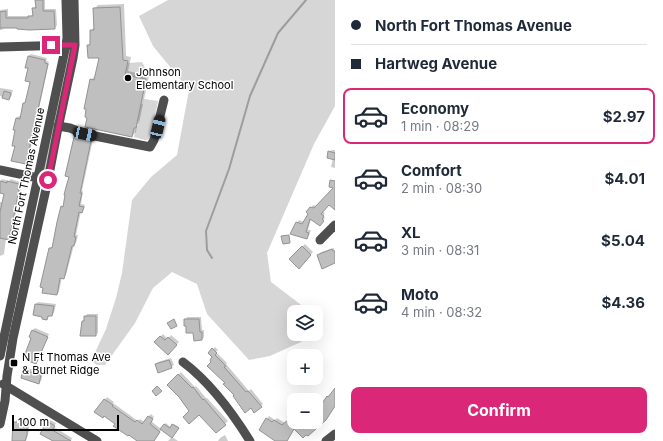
<!DOCTYPE html>
<html lang="en">
<head>
<meta charset="utf-8">
<style>
	:root { --surface:#fff; --page:#f6f6f7; --text:#1f2937; --muted:#747a83; --line:#e0e1e3; --accent:#db2777 }
	body { margin:0; font-family:Inter,sans-serif; background:var(--page); color:var(--text); height:100vh; display:flex; flex-direction:column; font-size:15px; white-space:nowrap }
	* { box-sizing:border-box; margin:0 }
	p { font-size:13px; color:var(--muted) }
	.icon { flex:none; width:22px; height:22px; fill:none; stroke:currentColor; stroke-width:2; stroke-linecap:round; stroke-linejoin:round }
	.map { position:relative; flex:1; overflow:hidden }
	.drawer { display:flex; flex-direction:column; background:var(--surface); width:328px }
	.drawer>* { flex:none }
	.top-card { display:grid; align-content:center; height:88px; padding:0 16px; background:var(--surface) }
	.controls { position:absolute; left:287px; top:305px; display:grid; gap:8px }
	.controls a { display:grid; place-items:center; width:36px; height:36px; border-radius:8px; background:var(--surface); box-shadow:0 4px 16px #0002; font-size:20px }
	.scale { position:absolute; left:12px; bottom:10px; width:107px; box-sizing:border-box; padding-left:4px; border:2px solid #000; border-top:0; font-size:11px; line-height:14px; white-space:nowrap; color:#000; -webkit-text-stroke:3px #fff; paint-order:stroke }
	.end { position:absolute; width:18px; height:18px; margin:-9px; border:5px solid #db2777; background:#fff; box-shadow:0 0 0 2px #fff }
	.from { border-radius:50% }
	.car { position:absolute; width:12px; height:24px; margin:-12px -6px; border-radius:5px; box-shadow:0 0 3px 1px #0007; background:linear-gradient(#222 24%,#8ab4d8 0 40%,#222 0 76%,#8ab4d8 0 86%,#222 0) }
	.top-card b { display:flex; align-items:center; gap:14px; height:38px; font-size:15px }
	.top-card b+b { border-top:1px solid var(--line) }
	.top-card i { width:10px; height:10px; background:var(--text) }
	ul { padding:0; list-style:none }
	li { display:flex; align-items:center; gap:12px; height:56px; margin:0 8px 6px; padding:0 8px; border:2px solid transparent; border-radius:8px }
	li div { flex:1 }
	li b { display:block; font-size:15px }
	li em { font-style:normal; font-weight:700 }
	li.current { border-color:var(--accent) }
	li>.icon { width:36px; height:36px; stroke-width:1.5 }
	.action { display:flex; gap:8px; margin-top:auto; padding:8px 16px }
	.action a { flex:1; height:46px; border-radius:8px; background:var(--accent); color:#fff; font-size:16px; font-weight:700; line-height:46px; text-align:center }
	main { display:flex; flex:1; min-height:0 }
	.map>svg:first-child { display:block }
	.green { fill:#d6d6d6 }
	.shadow { fill:#0003 }
	.lines { fill:none; stroke-linecap:round; stroke-linejoin:round }
	.stream { stroke:#9d9d9d; stroke-width:2 }
	.building { fill:#bfbfbf; stroke:#939393 }
	.minor { stroke:#4f4f4f; stroke-width:9 }
	.route { stroke:#db2777; stroke-width:5 }
	.poi-dot { fill:#000; stroke:#fff; stroke-width:1.5 }
	.labels { text-anchor:middle; stroke-width:3; stroke-linejoin:round; paint-order:stroke }
	.poi-label { font-size:11px; fill:#000; stroke:#fff; text-anchor:start }
	.street-label { font-size:11px; fill:#000; stroke:#fff }
</style>
</head>
<body>
<main>
<div class="map">
<svg width="335" height="441" viewBox="0 0 335 441">
	<rect width="100%" height="100%" fill="#fff"/>
	<g class="green">
		<polygon points="168,0 335,0 335,106 314,144 267,253 271,282 300,304 307,312 294,312 294,334 306,334 301,342 270,356 249,360 207,314 197,284 172,272 153,288 135,323 105,365 97,365 91,361 106,329 116,298 122,273 132,200 151,177 177,155 189,90 153,46 139,16"/>
		<polygon points="68,55 72,55 46,171 44,169"/>
		<polygon points="142,62 147,71 146,79 125,75 128,63"/>
		<polygon points="144,99 158,101 150,139 145,140 134,137 136,127 138,125 139,121 137,121 141,104 143,104"/>
	</g>
	<g class="shadow">
		<polygon points="36,0 45,0 45,9 56,9 57,25 55,28 4,27 2,30 0,30 0,10 8,9 8,16 30,16 34,14 33,8 37,6"/>
		<polygon points="124,4 126,56 131,57 128,71 149,76 139,123 137,125 136,132 132,136 91,80 95,76 100,57 88,45 91,43 91,31 94,27 94,9 98,5"/>
		<polygon points="31,54 47,58 46,61 49,62 28,161 26,163 16,145 16,118 19,116 21,116 24,103 26,101 31,82 28,56"/>
		<polygon points="0,88 13,90 11,97 9,99 0,96"/>
		<polygon points="78,135 93,139 83,186 82,191 83,191 81,204 85,205 84,209 81,211 76,235 78,235 76,243 74,245 66,275 64,278 62,277 59,292 57,294 50,248 53,246 62,207 64,204 70,176 75,138"/>
		<polygon points="332,150 335,150 335,168 331,167 333,158 329,152"/>
		<polygon points="2,179 9,181 11,179 20,182 19,188 21,188 11,237 9,239 6,238 4,254 0,256 0,258 0,202 3,202 5,193 0,192 0,182"/>
		<polygon points="335,196 335,208 330,204 322,211 325,213 323,216 325,218 322,222 311,219 308,230 311,230 309,235 307,238 297,223 299,220 304,222 310,213 311,208 313,205 317,206"/>
		<polygon points="305,244 313,252 299,267 291,259"/>
		<polygon points="334,248 335,262 318,255 321,252"/>
		<polygon points="38,302 56,304 54,313 52,315 50,315 47,319 36,304"/>
		<polygon points="87,314 98,314 98,333 95,335 83,321"/>
		<polygon points="187,317 201,317 202,330 204,330 204,337 202,340 195,340 194,332 187,325 185,320"/>
		<polygon points="35,328 49,334 38,360 36,363 32,331"/>
		<polygon points="163,334 168,339 171,335 179,342 168,354 156,342"/>
		<polygon points="215,347 218,350 216,352 227,363 226,364 249,391 251,389 263,404 261,406 251,407 235,395 213,362 213,357 209,353"/>
		<polygon points="171,358 174,365 171,367 156,365 158,362"/>
		<polygon points="27,368 43,373 41,381 39,383 22,377 24,370"/>
		<polygon points="181,372 195,387 196,386 206,398 207,398 228,421 216,432 199,414 191,411 179,396 168,385"/>
		<polygon points="335,391 335,405 306,433 294,428 285,441 280,441 267,419 269,416 275,420 277,418 285,423 292,418 294,422 316,422 316,415 330,394 331,395"/>
		<polygon points="107,397 114,402 113,403 138,421 140,419 144,422 151,414 154,417 151,421 161,429 166,423 171,428 174,424 179,427 172,437 178,441 168,441 172,437 162,429 155,439 151,441 140,441 104,415 96,412"/>
		<polygon points="17,420 29,421 29,431 26,441 13,441 14,423"/>
		<polygon points="50,420 56,423 54,427 72,438 71,441 54,441 48,422"/>
		<polygon points="225,435 228,441 218,441 220,438"/>
	</g>
	<g class="lines">
		<polyline class="stream" points="212,258 207,250 206,231 229,169 250,96 278,33 306,0"/>
	</g>
	<g class="building">
		<polygon points="35,0 43,0 43,11 54,11 55,29 29,30 17,29 17,28 0,28 0,12 6,11 6,18 28,18 28,16 33,16 32,8 36,8"/>
		<polygon points="120,7 123,60 128,61 125,75 146,79 136,128 134,128 132,137 85,127 87,118 85,117 86,109 84,109 90,79 94,80 99,58 88,58 87,45 90,45 90,30 94,30 93,8"/>
		<polygon points="28,56 45,60 45,63 48,64 26,164 11,161 15,146 12,146 15,130 13,130 16,118 20,119 23,103 25,103 30,82 25,81 28,68 25,68"/>
		<polygon points="4,91 11,93 9,100 2,98"/>
		<polygon points="74,137 91,141 81,189 80,193 82,193 79,206 84,207 82,213 79,212 74,237 76,237 74,246 72,246 64,279 60,278 57,295 42,293 43,288 40,287 49,248 52,248 57,222 61,206 63,207 65,195 64,195 66,187 69,177 65,176"/>
		<polygon points="328,151 335,153 335,160 327,158"/>
		<polygon points="330,180 335,181 335,210 329,205 321,214 324,216 322,219 324,221 320,226 310,219 306,232 309,233 307,239 290,234 296,222 302,224 308,214 306,212 310,207 314,208 333,188 329,187"/>
		<polygon points="0,181 7,183 7,181 19,184 18,190 19,190 9,240 0,238 0,212 4,194 0,193"/>
		<polygon points="289,235 290,243 283,244 281,236"/>
		<polygon points="302,246 311,255 299,269 289,259"/>
		<polygon points="332,249 333,251 335,251 335,263 322,269 317,255"/>
		<polygon points="35,304 54,306 52,316 48,316 47,320 42,319 42,317 33,315"/>
		<polygon points="84,316 96,316 96,336 80,336 82,321 84,321"/>
		<polygon points="174,319 177,326 171,329 167,323"/>
		<polygon points="184,319 199,319 200,332 202,332 202,340 194,341 193,333 186,333 186,326 184,326"/>
		<polygon points="32,330 48,337 36,364 26,360 28,355 25,354 31,338 29,337"/>
		<polygon points="160,336 165,340 168,337 177,345 168,355 154,342"/>
		<polygon points="212,348 217,353 215,355 226,366 224,367 246,392 248,391 262,407 254,413 251,408 245,413 233,396 234,395 223,384 225,383 207,366 211,362 210,360 212,357 208,353"/>
		<polygon points="169,360 172,368 158,373 155,364"/>
		<polygon points="23,370 41,375 39,384 21,378"/>
		<polygon points="178,374 192,388 193,387 203,400 204,399 226,425 216,433 199,415 189,424 183,417 189,411 179,397 167,385"/>
		<polygon points="157,386 162,391 156,396 152,391"/>
		<polygon points="335,388 335,406 326,420 308,436 306,435 303,438 294,429 287,441 275,441 259,430 266,418 272,422 274,420 282,425 289,419 292,422 316,422 316,401 321,405 327,396 328,397"/>
		<polygon points="104,399 113,405 112,406 135,422 137,420 142,424 148,416 153,419 150,424 160,432 154,441 137,441 129,435 128,436 113,426 115,424 104,416 103,418 94,412"/>
		<polygon points="47,421 55,426 52,430 71,441 53,441 40,434"/>
		<polygon points="13,422 27,423 27,435 25,441 12,441"/>
		<polygon points="164,424 170,428 172,424 179,428 172,438 160,429"/>
	</g>
	<g class="lines">
		<g class="minor">
			<polyline points="0,47 71,45"/>
			<polyline points="58,126 70,128 85,134 150,147 154,140 164,100"/>
			<polyline points="0,170 43,179"/>
			<polyline points="320,240 335,225"/>
			<polyline points="0,356 66,45 67,38 66,0"/>
			<path d="M183 362C211 383 232 412 250 441"/>
			<polyline points="3,384 97,441"/>
			<polyline points="0,424 5,401 7,376 13,338 48,180 57,133 73,58 75,45 74,0"/>
			<polyline points="326,441 335,434"/>
		</g>
	</g>
	<g class="lines">
		<polyline class="route" points="48,180 75,45 51,45"/>
	</g>
	<g class="poi-dot">
		<circle cx="128" cy="78" r="4"/>
		<rect x="10" y="359" width="8" height="8" rx="2"/>
	</g>
	<g class="labels">
		<g class="poi-label">
			<text x="136" y="76">Johnson<tspan x="136" dy="13">Elementary School</tspan></text>
			<text x="22" y="361">N Ft Thomas Ave<tspan x="22" dy="13">&amp; Burnet Ridge</tspan></text>
		</g>
		<g class="street-label">
			<text transform="translate(26 176) rotate(-78)" y="4">North Fort Thomas Avenue</text>
		</g>
	</g>
</svg>
<div class="controls">
<a><svg class="icon" aria-label="layers" viewBox="0 0 24 24"><path d="M12 4l9 5-9 5-9-5zM3 14l9 5 9-5"/></svg></a>
<a>+</a>
<a>−</a>
</div>
<div class="scale">100 m</div>
<i class="end from" style="left:48px;top:180px"></i>
<i class="end" style="left:51px;top:45px"></i>
<i class="car" style="left:158px;top:127px;rotate:13deg"></i>
<i class="car" style="left:85px;top:134px;rotate:102deg"></i>
</div>
<section class="drawer">
<div class="top-card">
<b><i class="from"></i>North Fort Thomas Avenue</b>
<b><i></i>Hartweg Avenue</b>
</div>
<ul>
<li class="current"><svg class="icon" aria-label="car" viewBox="0 0 24 24"><path d="M5 17H2v-5l4-1 3-4h7l3 4 3 1v5h-3M9 17h6M6 11h13"/><circle cx="7" cy="17" r="2"/><circle cx="17" cy="17" r="2"/></svg><div><b>Economy</b><p>1 min · 08:29</p></div><em>$2.97</em></li>
<li><svg class="icon" aria-label="car" viewBox="0 0 24 24"><path d="M5 17H2v-5l4-1 3-4h7l3 4 3 1v5h-3M9 17h6M6 11h13"/><circle cx="7" cy="17" r="2"/><circle cx="17" cy="17" r="2"/></svg><div><b>Comfort</b><p>2 min · 08:30</p></div><em>$4.01</em></li>
<li><svg class="icon" aria-label="car" viewBox="0 0 24 24"><path d="M5 17H2v-5l4-1 3-4h7l3 4 3 1v5h-3M9 17h6M6 11h13"/><circle cx="7" cy="17" r="2"/><circle cx="17" cy="17" r="2"/></svg><div><b>XL</b><p>3 min · 08:31</p></div><em>$5.04</em></li>
<li><svg class="icon" aria-label="car" viewBox="0 0 24 24"><path d="M5 17H2v-5l4-1 3-4h7l3 4 3 1v5h-3M9 17h6M6 11h13"/><circle cx="7" cy="17" r="2"/><circle cx="17" cy="17" r="2"/></svg><div><b>Moto</b><p>4 min · 08:32</p></div><em>$4.36</em></li>
</ul>
<div class="action"><a>Confirm</a></div>
</section>
</main>
</body>
</html>
